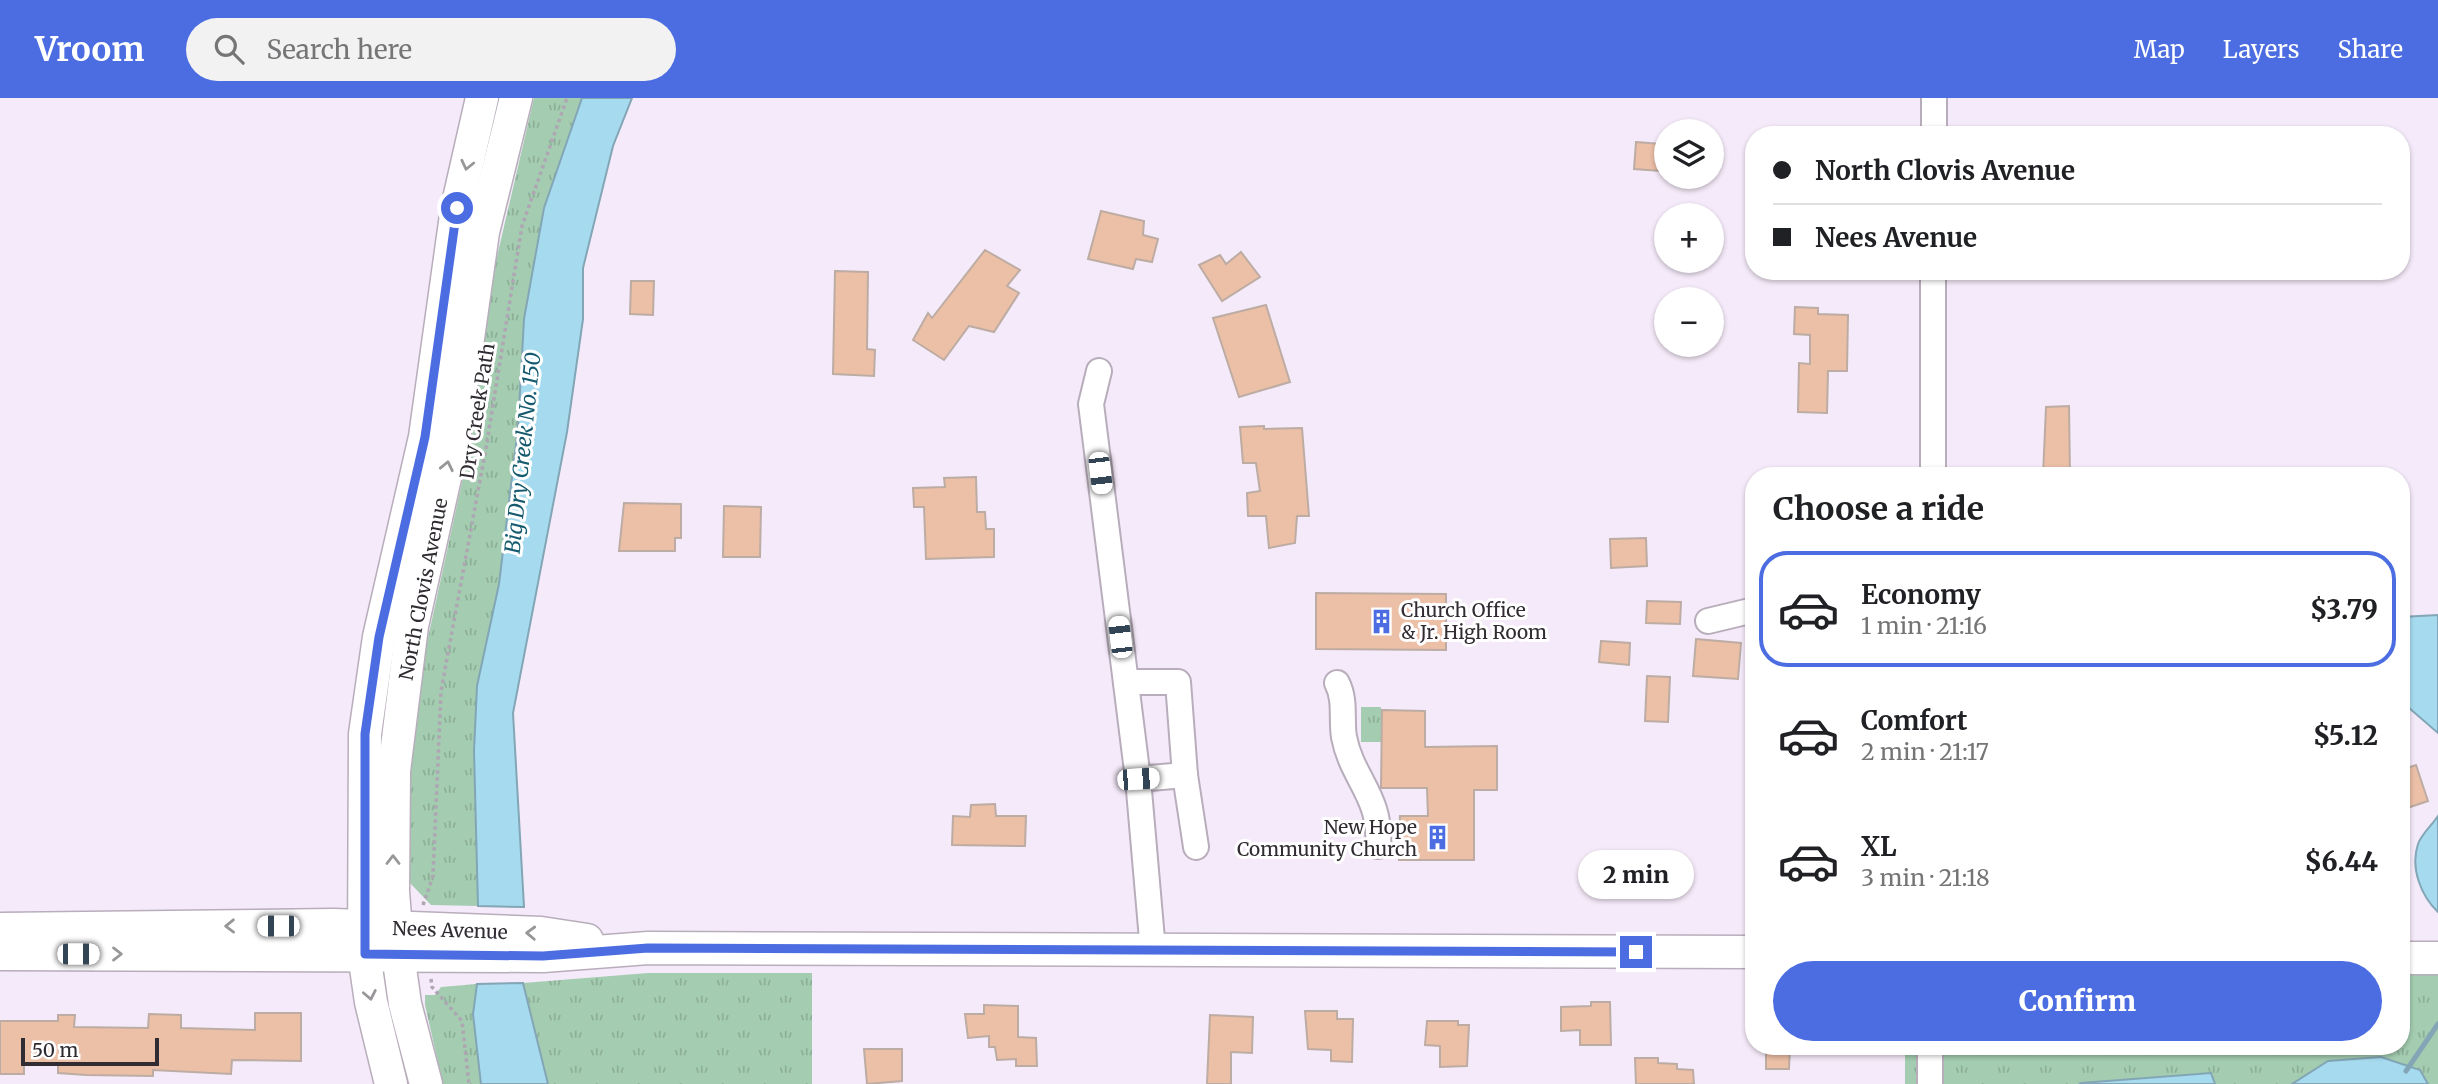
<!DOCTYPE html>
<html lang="en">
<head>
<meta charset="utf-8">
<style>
	:root { --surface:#fff; --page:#f2f2f2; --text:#202124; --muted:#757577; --line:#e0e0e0; --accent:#4c6de1 }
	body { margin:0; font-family:Merriweather,serif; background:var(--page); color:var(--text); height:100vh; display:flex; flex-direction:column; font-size:26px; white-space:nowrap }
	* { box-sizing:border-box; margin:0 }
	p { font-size:23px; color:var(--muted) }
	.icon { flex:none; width:38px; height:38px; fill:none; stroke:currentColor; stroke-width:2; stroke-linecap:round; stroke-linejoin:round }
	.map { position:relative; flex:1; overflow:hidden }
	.side { position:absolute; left:1745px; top:369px; width:665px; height:588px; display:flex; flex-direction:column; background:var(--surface); border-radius:28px; box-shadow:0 2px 5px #0004 }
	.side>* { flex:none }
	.guide { position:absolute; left:1745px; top:28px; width:665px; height:154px; border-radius:28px; box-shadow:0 2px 5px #0004; display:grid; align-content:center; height:154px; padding:0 28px; background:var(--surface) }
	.tools { position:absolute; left:1654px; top:21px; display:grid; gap:14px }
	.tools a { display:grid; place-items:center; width:70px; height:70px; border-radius:50%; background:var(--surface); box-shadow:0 2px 5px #0004; font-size:35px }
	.scale { position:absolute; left:21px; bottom:18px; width:138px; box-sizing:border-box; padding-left:7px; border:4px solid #302c32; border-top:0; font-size:19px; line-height:24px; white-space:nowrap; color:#302c32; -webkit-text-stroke:5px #fff; paint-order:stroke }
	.end { position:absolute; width:32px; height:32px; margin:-16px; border:9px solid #4c6de1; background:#fff; box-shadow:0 0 0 4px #fff }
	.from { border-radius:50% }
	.bubble { position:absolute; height:49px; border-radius:24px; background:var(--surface); box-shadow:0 2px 5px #0004; font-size:23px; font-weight:800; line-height:49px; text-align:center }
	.car { position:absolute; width:21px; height:42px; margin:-21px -10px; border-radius:9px; box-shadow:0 0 5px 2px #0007; background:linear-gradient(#fff 24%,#345 0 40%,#fff 0 76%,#345 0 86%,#fff 0) }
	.guide b { display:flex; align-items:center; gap:24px; height:66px; font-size:26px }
	.guide b+b { border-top:2px solid var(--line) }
	.guide i { width:18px; height:18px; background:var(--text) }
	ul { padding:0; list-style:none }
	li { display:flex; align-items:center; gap:21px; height:116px; margin:0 14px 10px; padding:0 14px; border:4px solid transparent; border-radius:28px }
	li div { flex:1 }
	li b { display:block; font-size:26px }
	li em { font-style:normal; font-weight:800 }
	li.selected { border-color:var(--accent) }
	li>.icon { width:63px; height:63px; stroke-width:1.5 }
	h2 { padding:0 28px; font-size:32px; line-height:84px }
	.cta { display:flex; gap:14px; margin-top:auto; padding:14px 28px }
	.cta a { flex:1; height:80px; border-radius:42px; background:var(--accent); color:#fff; font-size:28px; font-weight:800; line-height:80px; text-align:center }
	header { display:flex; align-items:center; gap:42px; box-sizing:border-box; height:98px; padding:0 35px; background:var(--accent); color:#fff }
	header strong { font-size:33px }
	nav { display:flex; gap:38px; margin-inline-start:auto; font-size:24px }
	.search { width:490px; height:63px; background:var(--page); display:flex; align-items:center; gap:18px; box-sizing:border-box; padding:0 24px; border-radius:38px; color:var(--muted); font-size:26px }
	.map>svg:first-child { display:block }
	.grass { fill:url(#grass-tufts) }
	.water { fill:#a6dbef; stroke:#83a6b6; stroke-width:2 }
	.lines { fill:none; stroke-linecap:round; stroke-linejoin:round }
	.stream { stroke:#83a6b6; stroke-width:5 }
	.building { fill:#ecbfa7; stroke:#bdaca3; stroke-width:2 }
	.minor-casing { stroke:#b8adbb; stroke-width:28 }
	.major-casing { stroke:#b8adbb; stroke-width:35 }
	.path { stroke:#aea6b2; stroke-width:3.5; stroke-dasharray:3.5 3.5; stroke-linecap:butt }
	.minor { stroke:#fff; stroke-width:24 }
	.major { stroke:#fff; stroke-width:32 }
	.oneway { stroke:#989698 }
	.route { stroke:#4c6de1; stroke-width:9 }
	.labels { text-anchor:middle; stroke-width:6; stroke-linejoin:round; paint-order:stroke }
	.street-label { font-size:19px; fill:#302c32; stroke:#fff }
	.poi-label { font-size:19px; fill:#302c32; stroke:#fff; text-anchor:start }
	.water-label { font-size:21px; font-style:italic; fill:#155a6e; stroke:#fff }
</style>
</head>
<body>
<header>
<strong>Vroom</strong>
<div class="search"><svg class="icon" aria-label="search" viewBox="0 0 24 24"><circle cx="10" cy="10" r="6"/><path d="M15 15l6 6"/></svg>Search here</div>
<nav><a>Map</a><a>Layers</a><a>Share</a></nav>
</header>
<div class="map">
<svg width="2438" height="986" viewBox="0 0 2438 986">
	<defs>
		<pattern id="grass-tufts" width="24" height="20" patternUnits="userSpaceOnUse" patternTransform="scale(1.75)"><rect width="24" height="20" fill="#a3ccb0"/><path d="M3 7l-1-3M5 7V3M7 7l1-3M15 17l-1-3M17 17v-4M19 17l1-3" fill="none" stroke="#8daf98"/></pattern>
	</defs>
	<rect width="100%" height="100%" fill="#f5eaf9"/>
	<g class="grass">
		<polygon points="534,0 582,0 544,110 524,221 518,330 499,486 477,588 474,653 478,808 431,807 410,785 409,683 421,572 472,338 492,180"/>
		<polygon points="1361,609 1381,609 1382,644 1361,644"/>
		<polygon points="2438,874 2438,986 1905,986 1905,949 2401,948 2401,875"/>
		<polygon points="648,875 812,875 812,986 548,986 523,885"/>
		<polygon points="477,886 473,916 481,986 443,986 425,907 425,897 435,897 441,889"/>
	</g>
	<g class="water">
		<polygon points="582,0 632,0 613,48 583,170 583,221 567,334 513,615 524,809 478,808 474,653 477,588 499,486 518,330 524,221 544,110"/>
		<polygon points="2438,517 2438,635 2401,603 2401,519"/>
		<path d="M2438 718V814C2421 798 2410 770 2418 746 2421 737 2432 727 2438 718Z"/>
		<polygon points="523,885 548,986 481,986 473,916 477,886"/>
		<polygon points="2381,959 2420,972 2428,986 2292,986 2328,963"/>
		<polygon points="2211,975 2215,986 2079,986 2081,985"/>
	</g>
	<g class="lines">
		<polyline class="stream" points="2406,973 2438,926"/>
	</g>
	<g class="building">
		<polygon points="1636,44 1661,46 1660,73 1634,71"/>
		<polygon points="1101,113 1144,123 1143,137 1158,141 1152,164 1136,161 1133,171 1088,161"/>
		<polygon points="985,152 1020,172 1007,188 1019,195 994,234 969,228 944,262 913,242 928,215 932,220"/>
		<polygon points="1241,154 1260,179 1222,203 1199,167 1220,157 1226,166"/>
		<polygon points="835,173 868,174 867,251 875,252 874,278 833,276"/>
		<polygon points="631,183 654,183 653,217 630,216"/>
		<polygon points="1266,207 1290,284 1239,299 1213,220"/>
		<polygon points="1795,209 1818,210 1818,216 1848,217 1847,273 1828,273 1827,315 1798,314 1799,265 1810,266 1810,237 1794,236"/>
		<polygon points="2069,308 2070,378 2043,378 2046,309"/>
		<polygon points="1264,328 1264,331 1302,330 1309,418 1297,418 1295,445 1269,450 1266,418 1248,418 1247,395 1260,393 1256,365 1243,365 1240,329"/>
		<polygon points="976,379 977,414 985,414 986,431 994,431 994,459 926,461 924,409 914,409 913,390 945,389 944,380"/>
		<polygon points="624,405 681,406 681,440 675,440 675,453 619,453"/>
		<polygon points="724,408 761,409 760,459 723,459"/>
		<polygon points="1646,440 1647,468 1611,470 1610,441"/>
		<polygon points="1316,495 1446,496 1446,552 1316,551"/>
		<polygon points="1647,503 1681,504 1680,526 1646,525"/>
		<polygon points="1696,541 1741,545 1738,581 1693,578"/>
		<polygon points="1601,543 1630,545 1629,567 1599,564"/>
		<polygon points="1647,578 1670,579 1668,624 1645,623"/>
		<polygon points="1382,612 1425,613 1425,649 1497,648 1497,692 1474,692 1474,762 1399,762 1400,718 1428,718 1427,690 1381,690"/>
		<polygon points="2416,667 2428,703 2401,712 2401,672"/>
		<polygon points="995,706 996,718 1026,718 1025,748 952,747 953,718 970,719 971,707"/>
		<polygon points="1591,904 1610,904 1611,947 1580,947 1580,932 1561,933 1561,909 1591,908"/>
		<polygon points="984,907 1018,908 1018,939 1036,940 1037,968 1016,968 1016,961 997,962 995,949 989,949 989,938 968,940 965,916 984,916"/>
		<polygon points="1305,913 1337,913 1337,921 1353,921 1352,964 1331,963 1331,952 1308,951"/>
		<polygon points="255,915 301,915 301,963 232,962 231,976 153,972 153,978 86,977 58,975 58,966 24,965 24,976 0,976 0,923 58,923 58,917 75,917 74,929 148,930 149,916 181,917 181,930 255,932"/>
		<polygon points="1210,917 1253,919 1252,955 1231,954 1231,986 1207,986"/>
		<polygon points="1427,923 1458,923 1458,927 1469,927 1467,968 1440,969 1440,948 1425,947"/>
		<polygon points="1766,948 1790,948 1789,971 1766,971"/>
		<polygon points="864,951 902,951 902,983 867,986"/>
		<polygon points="1635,960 1658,960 1658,965 1677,966 1677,971 1693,972 1694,986 1636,986"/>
	</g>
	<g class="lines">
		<defs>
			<g id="minor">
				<polyline points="1934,37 1934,0"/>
				<polyline points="1099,273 1091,306 1138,681 1153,853"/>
				<polyline points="1933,378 1933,173"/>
				<polyline points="1708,523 1754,512"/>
				<polyline points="1126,584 1178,584 1185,677 1196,749"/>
				<path d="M1337 585C1346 602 1341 621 1344 639 1352 681 1382 699 1378 748"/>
				<polyline points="1138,681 1185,677"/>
				<polyline points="1930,986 1930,948"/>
			</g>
			<g id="major">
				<polyline points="0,831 334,827 541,835 587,842"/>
				<polyline points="0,856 543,858 648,850 1754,854"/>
				<polyline points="2401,860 2438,860"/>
				<polyline points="391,986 371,904 364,856 365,636 379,539 425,339 457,110 482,0"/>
				<polyline points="426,986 405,906 398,856 393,794 394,673 412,528 454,339 483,134 516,0"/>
			</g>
		</defs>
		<use href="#minor" class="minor-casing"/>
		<use href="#major" class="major-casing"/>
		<g class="path">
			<polyline points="423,807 433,778 441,593 486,350 522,128 567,0"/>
			<polyline points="431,881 432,889 462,923 469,986"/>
		</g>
		<use href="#minor" class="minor"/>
		<use href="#major" class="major"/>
	</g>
	<defs><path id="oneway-chevron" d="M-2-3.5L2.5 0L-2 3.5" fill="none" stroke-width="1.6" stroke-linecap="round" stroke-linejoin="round" transform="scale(1.75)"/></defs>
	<g class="oneway">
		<use href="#oneway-chevron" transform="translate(467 67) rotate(103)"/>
		<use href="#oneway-chevron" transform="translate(447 368) rotate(-78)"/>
		<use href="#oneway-chevron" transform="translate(393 762) rotate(-90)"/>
		<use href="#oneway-chevron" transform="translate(230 828) rotate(179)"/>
		<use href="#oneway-chevron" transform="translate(531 835) rotate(-178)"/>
		<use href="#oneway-chevron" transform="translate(117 856)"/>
		<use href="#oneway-chevron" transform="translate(370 897) rotate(79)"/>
	</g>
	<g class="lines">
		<polyline class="route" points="457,110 425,339 379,539 365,636 365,856 543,858 648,850 1636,854"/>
	</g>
	<defs>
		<symbol id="building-bare" viewBox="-9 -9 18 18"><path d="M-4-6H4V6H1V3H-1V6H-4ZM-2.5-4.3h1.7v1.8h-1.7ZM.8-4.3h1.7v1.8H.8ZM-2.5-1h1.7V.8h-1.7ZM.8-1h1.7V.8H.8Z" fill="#4c6de1" stroke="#fff" stroke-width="2.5" paint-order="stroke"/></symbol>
	</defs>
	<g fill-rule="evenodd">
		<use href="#building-bare" x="1364" y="506" width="35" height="35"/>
		<use href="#building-bare" x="1420" y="722" width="35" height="35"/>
	</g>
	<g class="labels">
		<g class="street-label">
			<text transform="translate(477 313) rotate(-81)" y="7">Dry Creek Path</text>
			<text transform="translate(423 491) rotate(-79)" y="7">North Clovis Avenue</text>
			<text transform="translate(450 832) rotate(2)" y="7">Nees Avenue</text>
		</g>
		<g class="poi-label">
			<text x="1401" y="519">Church Office<tspan x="1401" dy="22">&amp; Jr. High Room</tspan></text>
			<text x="1417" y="736" text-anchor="end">New Hope<tspan x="1417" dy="22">Community Church</tspan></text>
		</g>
		<g class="water-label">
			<text transform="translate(523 355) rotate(-84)" y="7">Big Dry Creek No. 150</text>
		</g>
	</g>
</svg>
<div class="tools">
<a><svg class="icon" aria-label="layers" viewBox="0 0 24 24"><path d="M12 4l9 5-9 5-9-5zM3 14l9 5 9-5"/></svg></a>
<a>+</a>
<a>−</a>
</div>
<div class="scale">50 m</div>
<i class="end from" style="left:457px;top:110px"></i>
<i class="end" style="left:1636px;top:854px"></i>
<div class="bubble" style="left:1578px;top:752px;width:116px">2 min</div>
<i class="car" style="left:1100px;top:375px;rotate:173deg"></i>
<i class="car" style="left:1120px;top:539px;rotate:353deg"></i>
<i class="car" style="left:1138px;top:681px;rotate:86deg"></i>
<i class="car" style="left:278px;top:828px;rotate:270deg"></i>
<i class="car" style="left:78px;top:856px;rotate:90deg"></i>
<div class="guide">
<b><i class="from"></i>North Clovis Avenue</b>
<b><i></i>Nees Avenue</b>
</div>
<section class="side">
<h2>Choose a ride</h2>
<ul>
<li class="selected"><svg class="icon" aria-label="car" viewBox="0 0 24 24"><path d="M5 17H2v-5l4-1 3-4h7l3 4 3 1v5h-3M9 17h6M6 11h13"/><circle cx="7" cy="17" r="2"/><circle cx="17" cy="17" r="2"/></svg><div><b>Economy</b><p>1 min · 21:16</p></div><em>$3.79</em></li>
<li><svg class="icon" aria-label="car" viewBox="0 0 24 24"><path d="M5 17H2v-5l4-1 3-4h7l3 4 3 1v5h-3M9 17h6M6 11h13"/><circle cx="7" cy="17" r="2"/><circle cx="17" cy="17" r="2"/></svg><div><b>Comfort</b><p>2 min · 21:17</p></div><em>$5.12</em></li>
<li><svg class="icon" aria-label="car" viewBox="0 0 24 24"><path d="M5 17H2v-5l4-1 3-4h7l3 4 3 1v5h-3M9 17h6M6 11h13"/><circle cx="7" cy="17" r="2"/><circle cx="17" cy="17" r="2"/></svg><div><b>XL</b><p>3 min · 21:18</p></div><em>$6.44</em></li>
</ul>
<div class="cta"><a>Confirm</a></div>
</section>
</div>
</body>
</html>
